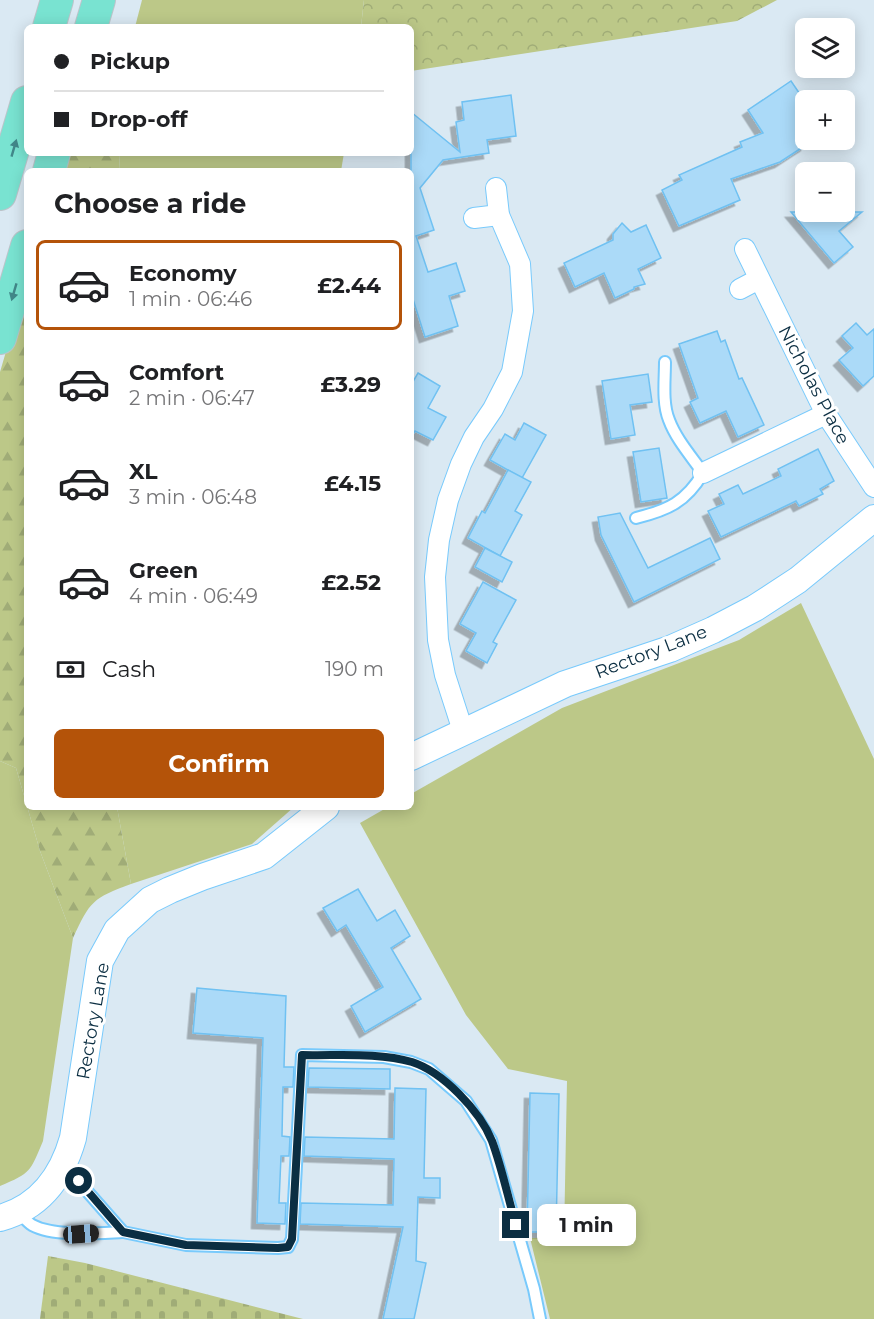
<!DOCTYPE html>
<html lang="en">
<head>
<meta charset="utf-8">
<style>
	:root { --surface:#fff; --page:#f6f6f6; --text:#202124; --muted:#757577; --line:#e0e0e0; --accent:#b45309 }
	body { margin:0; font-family:Montserrat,sans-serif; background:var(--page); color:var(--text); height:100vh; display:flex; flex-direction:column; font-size:22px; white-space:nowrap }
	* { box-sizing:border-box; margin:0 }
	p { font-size:20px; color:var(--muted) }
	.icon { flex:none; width:33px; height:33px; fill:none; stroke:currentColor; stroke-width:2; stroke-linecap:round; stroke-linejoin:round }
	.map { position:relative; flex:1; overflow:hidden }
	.side { position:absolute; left:24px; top:168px; width:390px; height:642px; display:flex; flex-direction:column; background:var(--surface); border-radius:9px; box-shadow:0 3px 15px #0003 }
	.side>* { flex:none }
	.hud { position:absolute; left:24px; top:24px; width:390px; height:132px; border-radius:9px; box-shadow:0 3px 15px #0003; display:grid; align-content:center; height:132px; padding:0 30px; background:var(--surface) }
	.controls { position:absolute; left:795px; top:18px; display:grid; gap:12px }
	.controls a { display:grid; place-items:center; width:60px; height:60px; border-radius:9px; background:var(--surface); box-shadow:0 3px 15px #0003; font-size:30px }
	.end { position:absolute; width:27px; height:27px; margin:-14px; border:8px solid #0b2e42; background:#fff; box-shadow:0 0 0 3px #fff }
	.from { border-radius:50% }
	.bubble { position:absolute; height:42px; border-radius:9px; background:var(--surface); box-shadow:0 3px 15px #0003; font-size:20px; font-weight:700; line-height:42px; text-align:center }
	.car { position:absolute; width:18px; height:36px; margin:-18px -9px; border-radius:8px; box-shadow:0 0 4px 2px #0007; background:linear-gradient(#222 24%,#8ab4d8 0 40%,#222 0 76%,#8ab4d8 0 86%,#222 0) }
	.hud b { display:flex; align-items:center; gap:21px; height:57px; font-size:22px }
	.hud b+b { border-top:2px solid var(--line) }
	.hud i { width:15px; height:15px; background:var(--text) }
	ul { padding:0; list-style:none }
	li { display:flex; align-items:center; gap:18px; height:90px; margin:0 12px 9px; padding:0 18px; border:3px solid transparent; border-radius:9px }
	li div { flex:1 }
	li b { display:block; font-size:22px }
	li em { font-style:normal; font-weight:700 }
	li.active { border-color:var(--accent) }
	li>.icon { width:54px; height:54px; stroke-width:1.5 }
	h2 { padding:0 30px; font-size:27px; line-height:72px }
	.pay { display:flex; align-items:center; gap:15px; height:66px; padding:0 30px; font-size:22px }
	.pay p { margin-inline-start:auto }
	.primary-button { display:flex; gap:12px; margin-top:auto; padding:12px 30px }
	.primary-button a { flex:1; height:69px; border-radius:9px; background:var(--accent); color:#fff; font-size:24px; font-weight:700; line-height:69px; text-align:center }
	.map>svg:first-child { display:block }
	.grass { fill:#bcc888 }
	.forest { fill:url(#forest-firs) }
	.cemetery { fill:url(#cemetery-stones) }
	.park { fill:url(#park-crowns) }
	.building { fill:#abdaf8; stroke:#6fc1f2; stroke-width:1.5; filter:url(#shadow) }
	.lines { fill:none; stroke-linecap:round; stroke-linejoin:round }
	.service-casing { stroke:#78cafc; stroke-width:14 }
	.minor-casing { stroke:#78cafc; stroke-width:22 }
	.tertiary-casing { stroke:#78cafc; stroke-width:28 }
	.primary-casing { stroke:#bbc4ca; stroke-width:34 }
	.service { stroke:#fff; stroke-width:10 }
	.minor { stroke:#fff; stroke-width:20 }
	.tertiary { stroke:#fff; stroke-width:26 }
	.primary { stroke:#79e3d1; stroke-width:32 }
	.oneway { fill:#42888a }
	.route { stroke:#0b2e42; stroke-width:8 }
	.labels { text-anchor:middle; stroke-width:6; stroke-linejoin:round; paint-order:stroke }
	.street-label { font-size:18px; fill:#0b2e42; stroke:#fff }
</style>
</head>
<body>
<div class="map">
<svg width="874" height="1319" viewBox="0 0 874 1319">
	<defs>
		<pattern id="forest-firs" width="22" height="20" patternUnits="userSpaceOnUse" patternTransform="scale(1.5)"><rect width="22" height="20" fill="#bcc888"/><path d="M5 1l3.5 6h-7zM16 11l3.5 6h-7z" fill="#a0ac77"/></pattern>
		<pattern id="cemetery-stones" width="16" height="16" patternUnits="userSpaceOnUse" patternTransform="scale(1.5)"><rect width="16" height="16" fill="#bcc888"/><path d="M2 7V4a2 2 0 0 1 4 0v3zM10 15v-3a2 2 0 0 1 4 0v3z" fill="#a0ac77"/></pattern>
		<pattern id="park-crowns" width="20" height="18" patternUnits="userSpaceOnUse" patternTransform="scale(1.5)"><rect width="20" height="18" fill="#bcc888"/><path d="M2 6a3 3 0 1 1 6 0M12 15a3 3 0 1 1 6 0" fill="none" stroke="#a0ac77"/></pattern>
		<filter id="shadow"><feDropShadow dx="-5.5" dy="5.5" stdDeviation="0" flood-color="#0004"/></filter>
	</defs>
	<rect width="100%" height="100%" fill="#dae9f3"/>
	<g class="grass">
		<polygon points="142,0 364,0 361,27 135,27"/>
		<polygon points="119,153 344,153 341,171 120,171"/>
		<polygon points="801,603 874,759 874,1319 550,1319 530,1238 564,1237 567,1081 508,1069 466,1015 360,823 388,807 411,807 411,794 562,708 739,640"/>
		<path d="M0 761 16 768 40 851 73 938 43 1141C30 1172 31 1173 0 1186Z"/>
		<polygon points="117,807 294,807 252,844 131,884"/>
	</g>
	<g class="forest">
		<polygon points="64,153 119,153 120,171 59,171"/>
		<path d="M27 280V807H117L131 884C93 898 90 901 73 938L40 851 16 768 0 761V372Z"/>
	</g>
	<polygon class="cemetery" points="48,1256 85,1263 303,1319 40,1319"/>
	<polygon class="park" points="364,0 777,0 737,21 411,71 411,27 361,27"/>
	<g class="building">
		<polygon points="791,81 806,103 806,145 780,162 731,179 740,200 679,226 662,190 682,180 679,175 742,147 740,142 763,133 748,110"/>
		<polygon points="511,95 516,136 487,140 489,153 443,160 420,188 434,230 416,236 428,272 456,263 465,291 449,296 458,326 425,337 411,293 411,112 460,152 456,122 464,120 462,102"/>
		<polygon points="791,212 862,212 839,231 853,247 834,263"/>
		<polygon points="622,223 631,232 646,225 661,258 638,269 645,284 634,287 634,289 615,298 604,273 575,287 564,263 613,240 613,234"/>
		<polygon points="856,323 867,335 874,329 874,376 863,386 839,360 853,348 842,336"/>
		<polygon points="717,331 721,342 725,340 739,379 742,378 764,425 738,437 726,411 700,423 690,402 698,398 679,344"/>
		<polygon points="418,373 440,386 428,408 446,417 433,440 415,431 411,438 411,385"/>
		<polygon points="648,374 652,402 630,405 635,435 611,439 602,381"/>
		<polygon points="524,423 546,435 522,478 490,460 505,434 515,440"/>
		<polygon points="659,448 667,498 641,502 633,452"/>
		<polygon points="818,449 834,481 820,489 823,494 799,506 796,501 721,537 708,511 724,504 719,494 738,485 743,494 781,476 778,469"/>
		<polygon points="508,470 531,482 515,511 522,515 500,556 468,538 482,511 485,513"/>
		<polygon points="620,513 648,568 710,538 720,559 634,602 601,535 598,517"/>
		<polygon points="485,548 512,562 502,582 475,567"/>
		<polygon points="483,582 516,600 493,642 497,644 487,663 466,651 476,633 460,624"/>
		<polygon points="358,889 377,921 395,910 410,936 391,948 421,999 365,1032 351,1006 383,987 346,925 337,931 323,908"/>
		<polygon points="197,988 286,996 284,1067 294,1067 293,1087 283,1087 282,1136 290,1137 289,1156 281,1156 279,1203 286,1203 285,1224 257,1223 263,1038 193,1033"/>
		<polygon points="309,1068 390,1069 390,1089 308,1087"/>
		<polygon points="395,1088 426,1089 424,1178 440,1178 440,1198 418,1197 416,1261 426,1263 414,1319 383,1319 403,1227 300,1224 301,1203 393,1205 394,1159 304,1156 305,1137 394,1139"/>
		<polygon points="530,1093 559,1094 556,1232 527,1232"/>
	</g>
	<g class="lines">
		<defs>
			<g id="service">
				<path d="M636 518C668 510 686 502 703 473 691 456 676 439 669 420 662 403 665 380 665 362"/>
				<polyline points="64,1165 123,1232 186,1245 278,1248 288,1247 292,1239 302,1055 384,1057 411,1062 429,1069 466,1101 491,1140 534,1289 540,1319"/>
				<path d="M18 1212C23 1216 27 1222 32 1225 54 1237 99 1233 123 1232"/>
			</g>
			<g id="minor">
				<polyline points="474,218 499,215"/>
				<polyline points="745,249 826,414 874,487"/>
				<polyline points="740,289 759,279"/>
				<polyline points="703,473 826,414"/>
				<polyline points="463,731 445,675 438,640 435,577 439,540 448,500 461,464 474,437 493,409 512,372 523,311 520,264 499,215 496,188"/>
			</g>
			<g id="tertiary">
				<polyline points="411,757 565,684 670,649 713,630 755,608 798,580 874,518"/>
				<path d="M0 1218C40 1207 62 1177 73 1138L100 961 117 930 150 900 170 890 202 877 264 856 326 807"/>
			</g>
			<g id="primary">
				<polyline points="49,27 57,0"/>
				<polyline points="91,27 99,0"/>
				<polyline points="49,171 54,153"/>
				<polyline points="0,194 27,102"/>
				<polyline points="0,338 27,246"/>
			</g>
		</defs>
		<use href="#service" class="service-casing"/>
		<use href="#minor" class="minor-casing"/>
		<use href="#tertiary" class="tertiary-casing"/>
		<use href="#primary" class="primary-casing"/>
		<use href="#service" class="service"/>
		<use href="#minor" class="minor"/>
		<use href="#tertiary" class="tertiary"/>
		<use href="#primary" class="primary"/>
	</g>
	<defs><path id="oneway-solid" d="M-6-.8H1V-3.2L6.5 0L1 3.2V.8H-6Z" transform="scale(1.5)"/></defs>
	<g class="oneway">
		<use href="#oneway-solid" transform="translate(14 148) rotate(-74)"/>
		<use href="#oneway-solid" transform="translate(14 292) rotate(106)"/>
	</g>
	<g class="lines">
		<path class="route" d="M79 1181 123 1232 186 1245 278 1248 288 1247 292 1239 302 1055C337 1056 378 1052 412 1062 443 1072 480 1111 492 1141 502 1168 508 1198 516 1225"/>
	</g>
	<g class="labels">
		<g class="street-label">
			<text transform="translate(814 385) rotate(62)" y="6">Nicholas Place</text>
			<text transform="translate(651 652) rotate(-21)" y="6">Rectory Lane</text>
			<text transform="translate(93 1021) rotate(-80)" y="6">Rectory Lane</text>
		</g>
	</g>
</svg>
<div class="controls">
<a><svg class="icon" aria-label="layers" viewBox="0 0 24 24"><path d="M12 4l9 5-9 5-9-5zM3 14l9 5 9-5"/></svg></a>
<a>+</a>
<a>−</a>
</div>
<i class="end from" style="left:79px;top:1181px"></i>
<i class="end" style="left:516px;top:1225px"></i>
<div class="bubble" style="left:537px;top:1204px;width:99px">1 min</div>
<i class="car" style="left:81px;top:1234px;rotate:86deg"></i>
<div class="hud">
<b><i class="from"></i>Pickup</b>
<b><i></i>Drop-off</b>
</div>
<section class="side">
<h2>Choose a ride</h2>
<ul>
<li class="active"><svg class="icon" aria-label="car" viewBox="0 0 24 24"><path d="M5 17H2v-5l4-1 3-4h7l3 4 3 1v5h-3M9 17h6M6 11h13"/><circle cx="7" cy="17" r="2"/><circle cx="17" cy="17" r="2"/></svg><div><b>Economy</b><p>1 min · 06:46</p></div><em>£2.44</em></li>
<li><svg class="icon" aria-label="car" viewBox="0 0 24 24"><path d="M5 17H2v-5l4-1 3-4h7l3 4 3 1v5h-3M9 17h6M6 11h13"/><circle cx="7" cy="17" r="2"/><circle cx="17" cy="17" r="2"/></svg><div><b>Comfort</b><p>2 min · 06:47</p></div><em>£3.29</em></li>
<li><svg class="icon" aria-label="car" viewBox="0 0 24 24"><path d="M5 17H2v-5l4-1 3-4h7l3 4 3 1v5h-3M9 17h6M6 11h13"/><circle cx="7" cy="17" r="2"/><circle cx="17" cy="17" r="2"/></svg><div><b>XL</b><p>3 min · 06:48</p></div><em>£4.15</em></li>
<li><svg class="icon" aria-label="car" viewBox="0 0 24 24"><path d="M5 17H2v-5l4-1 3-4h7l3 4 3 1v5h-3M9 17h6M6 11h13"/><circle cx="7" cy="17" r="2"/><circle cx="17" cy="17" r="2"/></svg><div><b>Green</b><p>4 min · 06:49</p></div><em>£2.52</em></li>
</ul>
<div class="pay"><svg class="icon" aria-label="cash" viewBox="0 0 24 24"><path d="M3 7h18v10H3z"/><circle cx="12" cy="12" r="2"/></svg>Cash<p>190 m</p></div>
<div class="primary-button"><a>Confirm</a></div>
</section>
</div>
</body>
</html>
